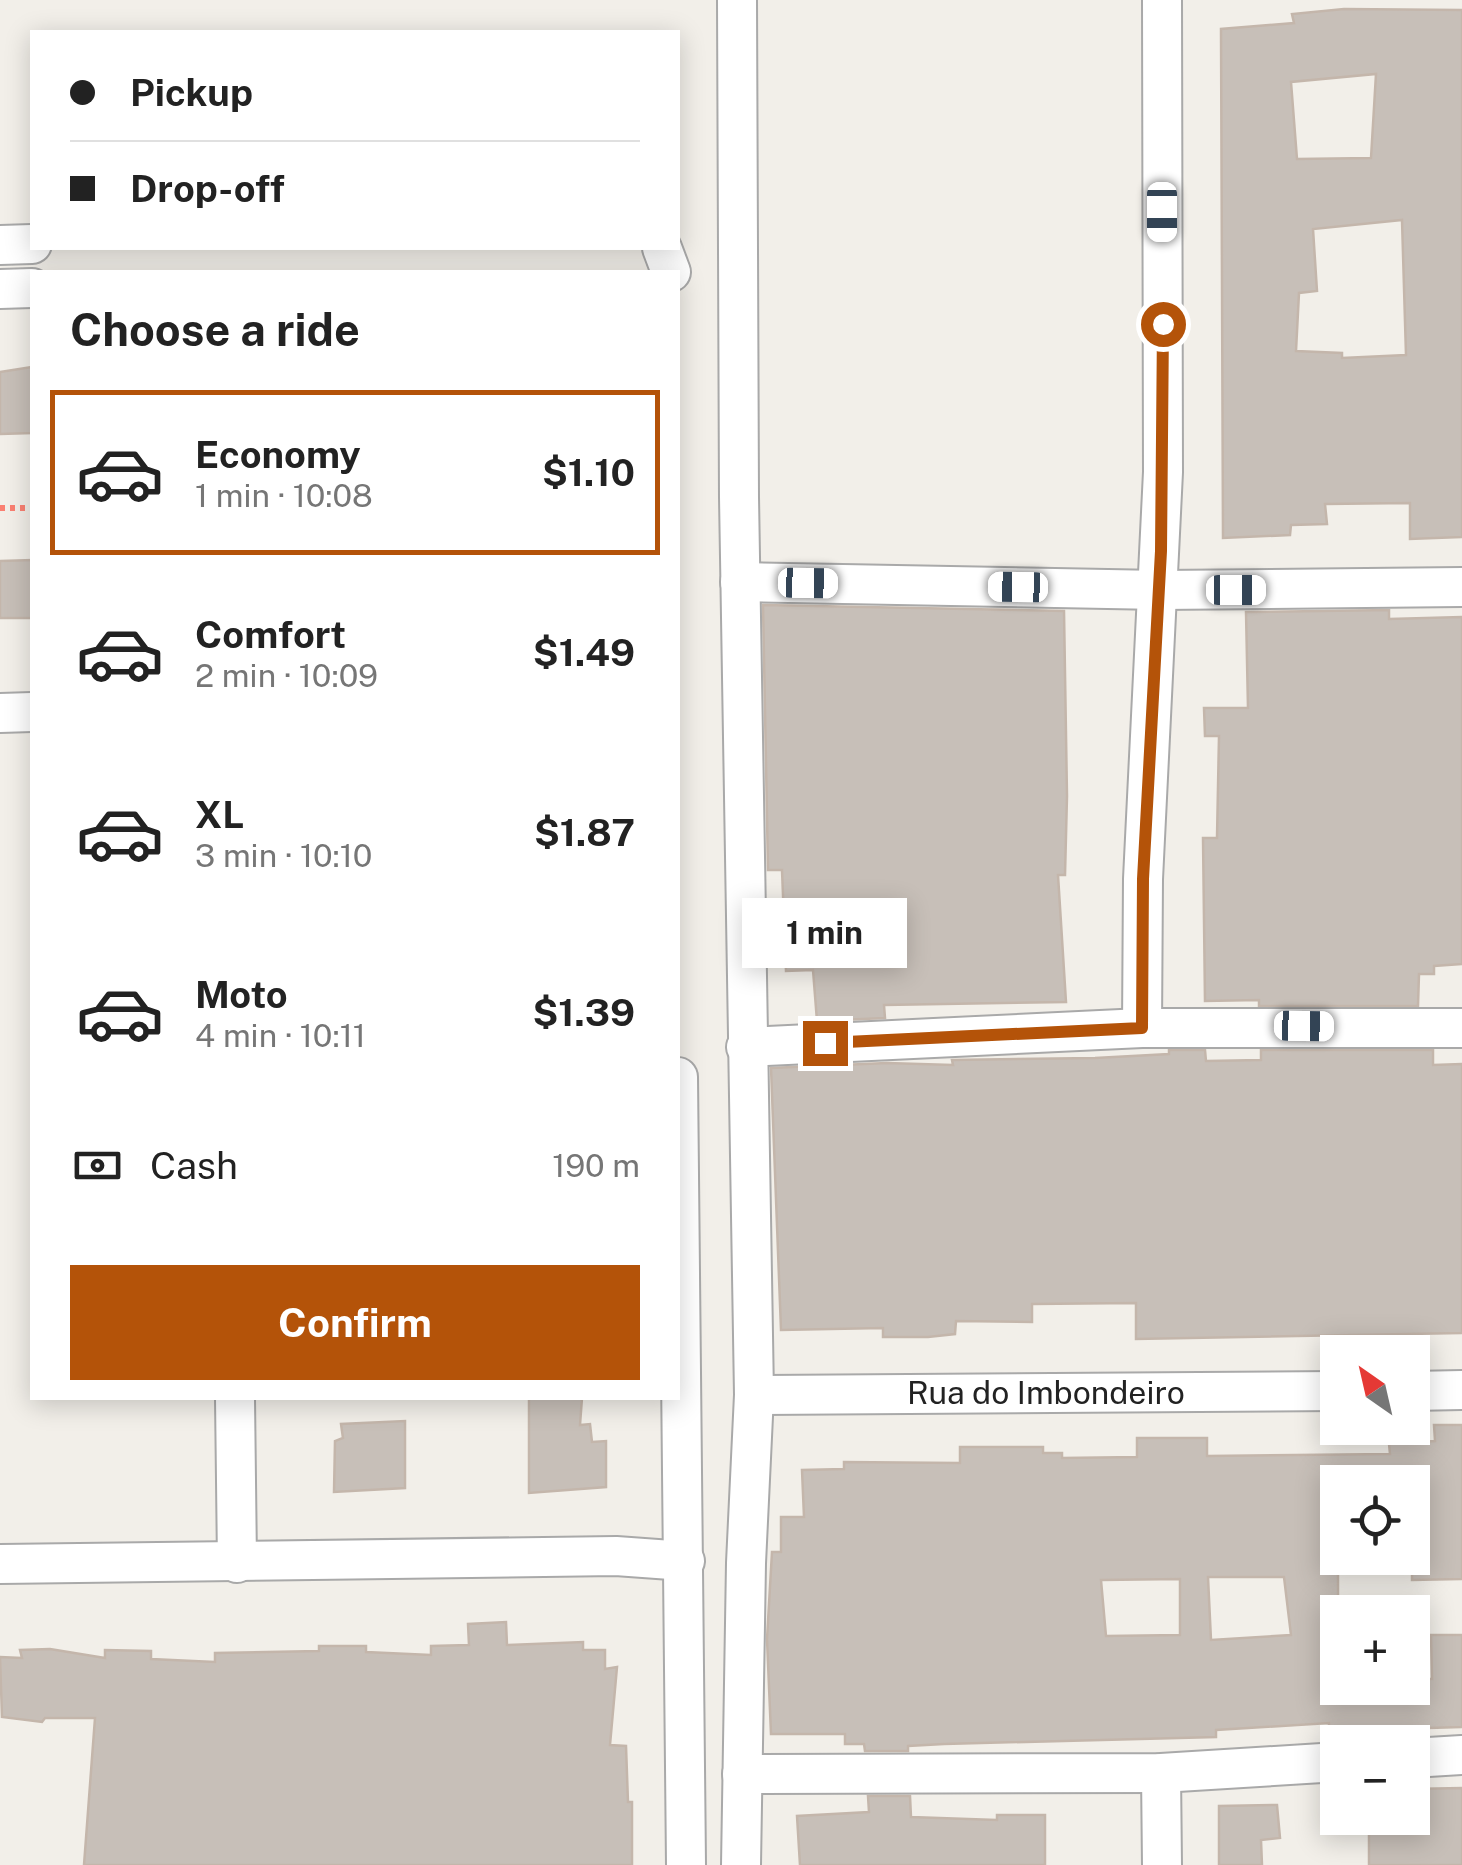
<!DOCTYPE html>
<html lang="en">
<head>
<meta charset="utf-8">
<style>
	:root { --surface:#fff; --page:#f2f2f2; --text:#222; --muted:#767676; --line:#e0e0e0; --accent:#b45309 }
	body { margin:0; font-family:"Public Sans",sans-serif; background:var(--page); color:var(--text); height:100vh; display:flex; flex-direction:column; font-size:38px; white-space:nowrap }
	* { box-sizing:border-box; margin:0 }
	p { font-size:32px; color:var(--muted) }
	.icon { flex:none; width:55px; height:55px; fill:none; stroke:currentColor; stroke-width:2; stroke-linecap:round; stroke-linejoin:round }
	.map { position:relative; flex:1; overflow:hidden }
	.details { position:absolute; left:30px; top:270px; width:650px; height:1130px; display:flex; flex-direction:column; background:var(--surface); border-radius:0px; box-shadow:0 5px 25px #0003 }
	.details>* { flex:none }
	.guide { position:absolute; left:30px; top:30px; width:650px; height:220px; border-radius:0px; box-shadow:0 5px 25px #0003; display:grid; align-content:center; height:220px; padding:0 40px; background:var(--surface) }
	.needle { width:65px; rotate:326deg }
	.tools { position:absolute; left:1320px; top:1335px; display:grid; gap:20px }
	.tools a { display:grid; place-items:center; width:110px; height:110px; border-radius:0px; background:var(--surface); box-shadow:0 5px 25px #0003; font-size:50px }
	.end { position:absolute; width:45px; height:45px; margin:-22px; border:12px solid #b45309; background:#fff; box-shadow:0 0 0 5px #fff }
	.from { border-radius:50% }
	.bubble { position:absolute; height:70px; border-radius:0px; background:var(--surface); box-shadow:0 5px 25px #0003; font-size:32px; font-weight:700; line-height:70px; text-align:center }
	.car { position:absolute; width:30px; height:60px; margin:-30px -15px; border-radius:12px; box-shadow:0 0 8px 2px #0007; background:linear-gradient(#fff 24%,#345 0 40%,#fff 0 76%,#345 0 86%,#fff 0) }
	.guide b { display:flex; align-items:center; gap:35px; height:95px; font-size:38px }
	.guide b+b { border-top:2px solid var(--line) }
	.guide i { width:25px; height:25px; background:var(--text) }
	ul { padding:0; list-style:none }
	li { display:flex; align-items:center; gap:30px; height:165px; margin:0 20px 15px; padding:0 20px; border:5px solid transparent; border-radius:0px }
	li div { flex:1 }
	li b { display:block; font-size:38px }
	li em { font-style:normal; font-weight:700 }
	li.current { border-color:var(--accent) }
	li>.icon { width:90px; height:90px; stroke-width:1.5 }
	h2 { padding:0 40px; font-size:45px; line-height:120px }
	.pay { display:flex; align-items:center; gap:25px; height:110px; padding:0 40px; font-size:38px }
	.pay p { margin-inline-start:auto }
	.primary-button { display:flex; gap:20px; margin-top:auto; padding:20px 40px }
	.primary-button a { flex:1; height:115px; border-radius:0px; background:var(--accent); color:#fff; font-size:40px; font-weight:700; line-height:115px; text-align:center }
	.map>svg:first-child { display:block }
	.building { fill:#c7bfb8; stroke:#c4b6ab; stroke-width:2.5; fill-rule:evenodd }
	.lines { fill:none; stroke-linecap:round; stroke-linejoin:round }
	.street-casing { stroke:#a9a9a9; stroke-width:42 }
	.path { stroke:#fa8072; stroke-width:6; stroke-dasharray:5 5; stroke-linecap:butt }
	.street { stroke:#fff; stroke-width:38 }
	.route { stroke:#b45309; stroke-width:12 }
	.labels { text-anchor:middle; stroke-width:10; stroke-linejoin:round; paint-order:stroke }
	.street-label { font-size:32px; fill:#222; stroke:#fff }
</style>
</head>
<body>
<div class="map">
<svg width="1462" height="1865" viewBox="0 0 1462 1865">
	<rect width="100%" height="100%" fill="#f2efe9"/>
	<g class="building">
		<path d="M1344 9 1462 10V537L1410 539V503L1325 504 1327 524 1291 525 1290 535 1223 538 1221 29 1294 23 1292 14ZM1376 74 1371 158 1297 159 1291 82ZM1402 220 1406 355 1342 358V353L1296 351 1299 293 1317 291 1313 229Z"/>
		<polygon points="32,367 32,433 0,434 0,372"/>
		<polygon points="32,560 32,618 0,618 0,561"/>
		<polygon points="763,605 1064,611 1067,796 1065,875 1058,875 1066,1002 884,1005 885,1018 817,1021 813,970 786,971 782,870 768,870"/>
		<polygon points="1389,610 1389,619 1462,617 1462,964 1434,966 1434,974 1419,974 1418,1006 1259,1006 1259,1000 1205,1001 1203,838 1217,838 1219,736 1205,736 1204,708 1248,708 1246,612"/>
		<polygon points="1169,1050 1205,1050 1206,1061 1261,1060 1261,1050 1433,1050 1433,1065 1462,1064 1462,1333 1136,1339 1136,1303 1032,1304 1032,1322 956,1321 955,1334 928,1337 883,1337 883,1328 781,1330 771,1068 887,1063 953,1065 952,1060 1095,1058 1169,1054"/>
		<polygon points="529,1398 582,1398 580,1425 590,1424 592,1442 606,1441 606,1487 529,1493"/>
		<polygon points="405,1421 405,1488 334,1492 335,1441 343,1438 341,1424"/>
		<path d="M1434 1425H1462V1579L1412 1580V1482H1338V1688H1412V1679H1432L1431 1635H1462V1727L1394 1729V1737H1366V1727L1329 1726V1723L1216 1730V1737L944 1744 908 1746V1751H865L864 1744H845V1734H771L767 1639 772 1552H781V1517H804L802 1470 844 1469V1462L960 1463V1447H1043V1453H1062V1458L1137 1457V1438H1207V1456L1390 1454 1389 1444 1435 1441ZM1208 1577H1284L1291 1635 1211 1640ZM1180 1579V1635L1106 1636 1101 1580Z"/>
		<polygon points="506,1622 507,1645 583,1642 583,1650 605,1650 605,1669 617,1667 610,1745 626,1746 628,1802 632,1802 632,1865 84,1865 95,1718 45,1718 42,1722 2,1717 0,1657 22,1658 20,1650 50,1649 105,1658 105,1650 151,1651 151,1659 215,1662 215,1653 319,1651 319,1646 366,1646 366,1652 431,1655 431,1646 469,1645 468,1624"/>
		<polygon points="1462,1788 1462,1865 1369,1865 1369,1818 1412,1818 1412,1789"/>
		<polygon points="868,1796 910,1796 911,1817 997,1820 997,1815 1045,1815 1045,1865 800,1865 797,1816 869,1812"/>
		<polygon points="1277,1805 1280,1838 1261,1840 1262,1865 1219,1865 1219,1806"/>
	</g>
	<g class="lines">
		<defs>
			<g id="street">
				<polyline points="737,0 739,497 754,1395 746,1563 741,1865"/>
				<polyline points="1162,0 1163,472 1143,879 1142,1028 1462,1028"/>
				<polyline points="0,245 32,244"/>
				<polyline points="662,248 671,272"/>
				<polyline points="0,289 32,288"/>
				<polyline points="740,582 1160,590 1462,587"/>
				<polyline points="0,713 32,712"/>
				<polyline points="746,1047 1142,1028"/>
				<polyline points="678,1077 686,1865"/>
				<polyline points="1412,1391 1462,1390"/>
				<polyline points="754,1395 1338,1391"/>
				<polyline points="235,1398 237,1563"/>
				<polyline points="0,1564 616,1556 685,1561"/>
				<polyline points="1412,1758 1462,1755"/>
				<polyline points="1161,1773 1162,1865"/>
				<polyline points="742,1774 1161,1773 1338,1762"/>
			</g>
		</defs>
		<use href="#street" class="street-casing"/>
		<polyline class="path" points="0,508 32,508"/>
		<use href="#street" class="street"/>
	</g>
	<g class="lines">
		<polyline class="route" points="825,1043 1142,1028 1143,879 1161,551 1163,324"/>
	</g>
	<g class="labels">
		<g class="street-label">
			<text x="1046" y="1404">Rua do Imbondeiro</text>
		</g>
	</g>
</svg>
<div class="tools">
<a><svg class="needle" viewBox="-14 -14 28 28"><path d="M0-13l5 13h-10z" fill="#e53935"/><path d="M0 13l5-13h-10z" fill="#767676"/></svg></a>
<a><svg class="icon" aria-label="locate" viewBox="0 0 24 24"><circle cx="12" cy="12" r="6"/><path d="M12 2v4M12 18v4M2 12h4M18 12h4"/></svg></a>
<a>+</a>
<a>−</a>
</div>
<i class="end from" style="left:1163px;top:324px"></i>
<i class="end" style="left:825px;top:1043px"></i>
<div class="bubble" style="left:742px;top:898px;width:165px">1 min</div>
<i class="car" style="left:1162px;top:212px;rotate:180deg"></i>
<i class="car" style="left:808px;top:583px;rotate:91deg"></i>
<i class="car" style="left:1018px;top:587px;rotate:271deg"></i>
<i class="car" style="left:1236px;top:590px;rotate:90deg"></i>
<i class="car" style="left:1304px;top:1026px;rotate:91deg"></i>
<div class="guide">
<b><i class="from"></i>Pickup</b>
<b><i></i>Drop-off</b>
</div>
<section class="details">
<h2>Choose a ride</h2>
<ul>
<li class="current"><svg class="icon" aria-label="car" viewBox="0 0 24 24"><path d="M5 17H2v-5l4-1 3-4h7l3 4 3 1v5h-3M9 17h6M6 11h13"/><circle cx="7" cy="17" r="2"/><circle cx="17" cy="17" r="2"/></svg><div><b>Economy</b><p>1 min · 10:08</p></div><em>$1.10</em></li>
<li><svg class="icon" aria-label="car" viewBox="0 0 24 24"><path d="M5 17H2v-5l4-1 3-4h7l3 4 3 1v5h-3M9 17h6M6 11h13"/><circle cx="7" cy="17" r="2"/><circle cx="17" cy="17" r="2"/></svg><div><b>Comfort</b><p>2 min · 10:09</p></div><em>$1.49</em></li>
<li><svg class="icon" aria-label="car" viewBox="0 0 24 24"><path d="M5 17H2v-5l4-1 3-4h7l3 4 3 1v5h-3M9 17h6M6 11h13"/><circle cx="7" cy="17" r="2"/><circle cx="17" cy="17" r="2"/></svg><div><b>XL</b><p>3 min · 10:10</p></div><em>$1.87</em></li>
<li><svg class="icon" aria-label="car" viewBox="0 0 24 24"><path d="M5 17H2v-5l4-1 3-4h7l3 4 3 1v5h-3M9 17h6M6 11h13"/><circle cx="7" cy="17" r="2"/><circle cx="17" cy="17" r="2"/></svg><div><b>Moto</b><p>4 min · 10:11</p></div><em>$1.39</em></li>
</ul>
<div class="pay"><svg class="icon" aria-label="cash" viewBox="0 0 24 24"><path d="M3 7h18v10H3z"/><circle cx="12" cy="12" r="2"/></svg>Cash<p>190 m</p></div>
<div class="primary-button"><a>Confirm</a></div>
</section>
</div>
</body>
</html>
